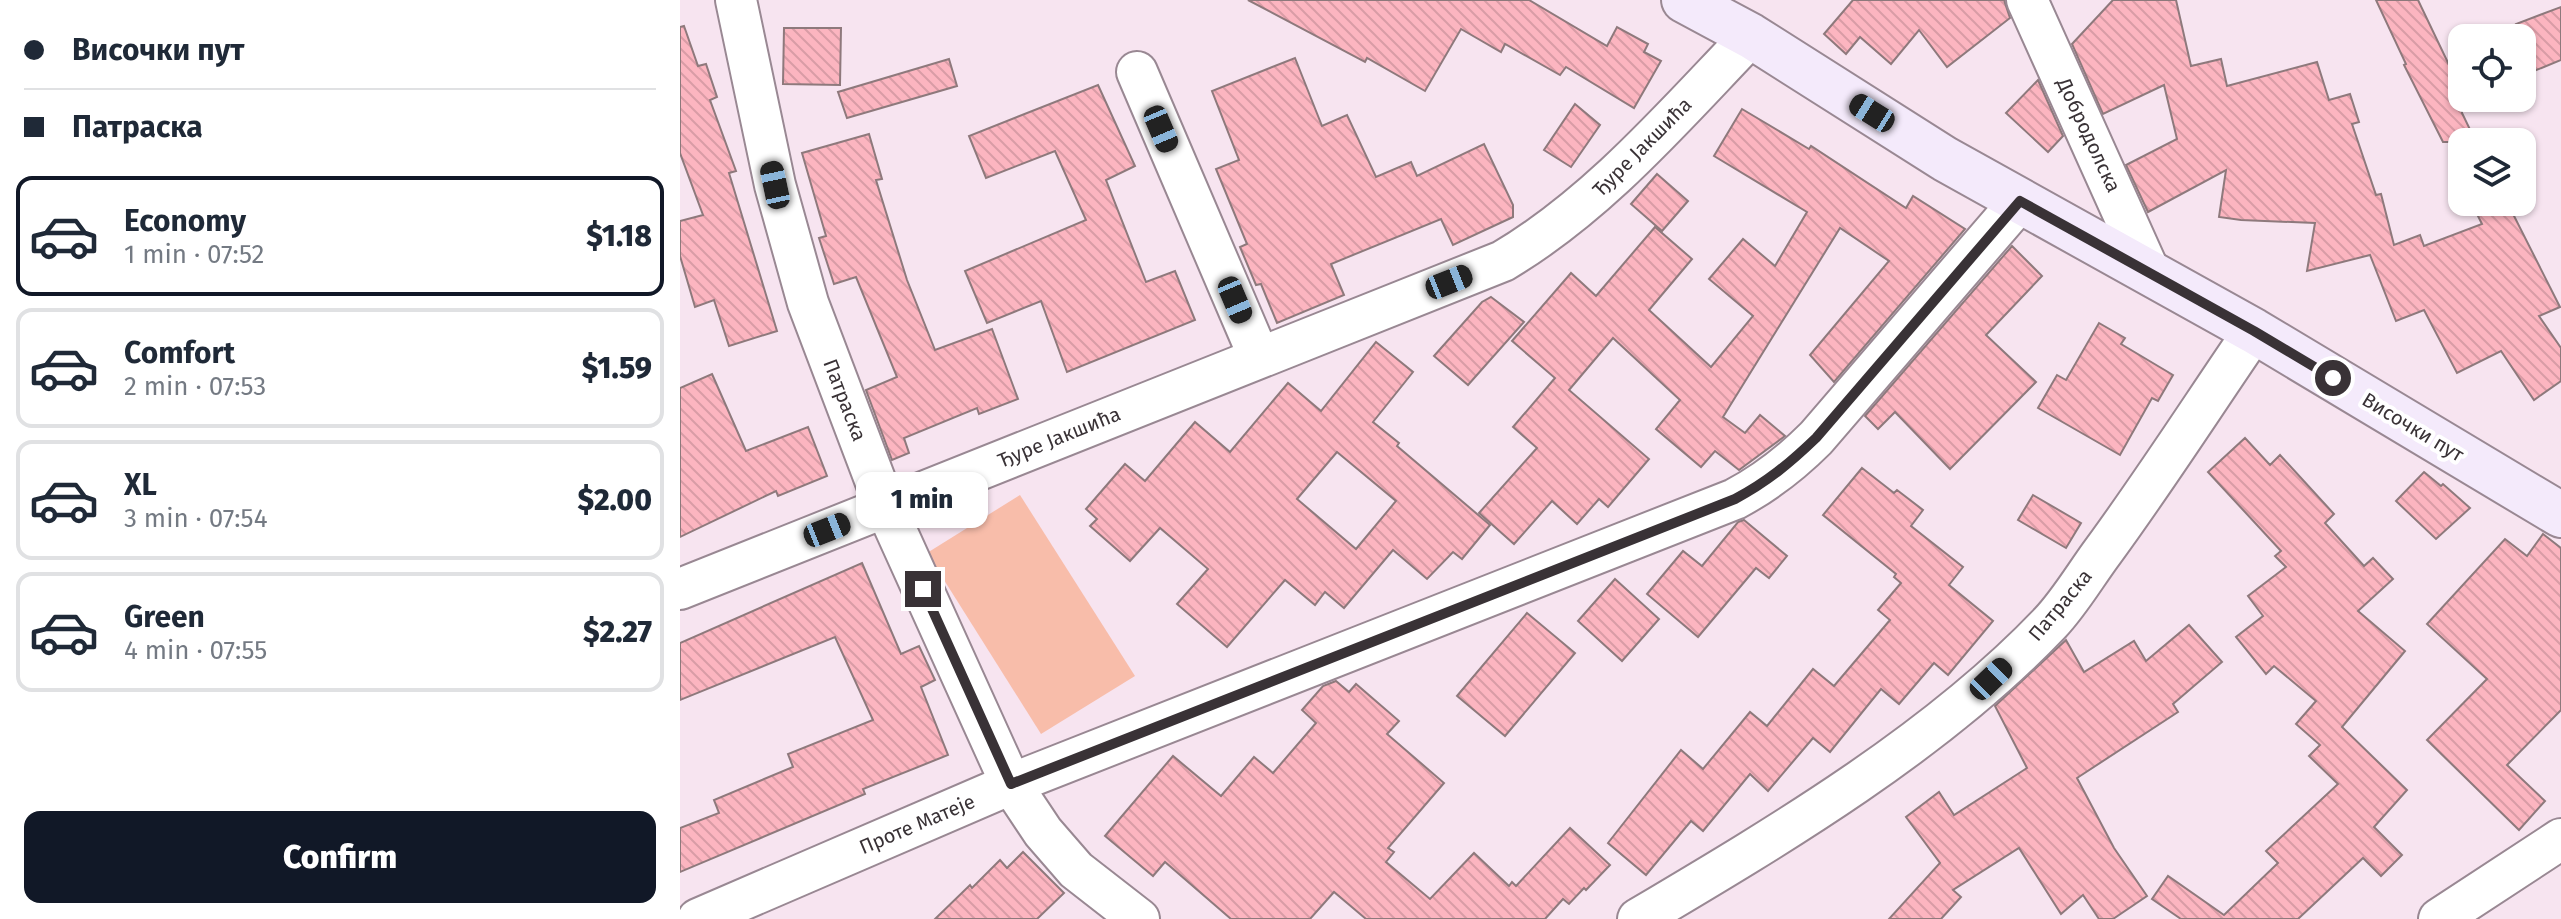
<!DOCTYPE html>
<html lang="en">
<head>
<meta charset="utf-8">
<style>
	:root { --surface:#fff; --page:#f2f2f3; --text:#1f2937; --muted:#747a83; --line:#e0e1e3; --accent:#111827 }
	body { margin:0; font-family:"Fira Sans",sans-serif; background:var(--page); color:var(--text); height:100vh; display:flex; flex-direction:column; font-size:30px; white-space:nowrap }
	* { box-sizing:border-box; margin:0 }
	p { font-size:26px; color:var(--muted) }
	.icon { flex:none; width:44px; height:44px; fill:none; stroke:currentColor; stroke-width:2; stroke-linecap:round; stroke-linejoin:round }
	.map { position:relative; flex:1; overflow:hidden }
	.details { display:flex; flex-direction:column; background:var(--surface); width:680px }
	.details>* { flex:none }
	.banner { display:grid; align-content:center; height:176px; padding:0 24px; background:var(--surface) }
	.controls { position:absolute; left:1768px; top:24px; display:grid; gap:16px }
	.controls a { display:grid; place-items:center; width:88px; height:88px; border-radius:16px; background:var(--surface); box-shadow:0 2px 6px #0004; font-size:40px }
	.end { position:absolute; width:36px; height:36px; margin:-18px; border:10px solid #393236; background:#fff; box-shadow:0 0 0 4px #fff }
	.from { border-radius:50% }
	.bubble { position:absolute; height:56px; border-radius:16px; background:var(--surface); box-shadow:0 2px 6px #0004; font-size:26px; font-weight:800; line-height:56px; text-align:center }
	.car { position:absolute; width:24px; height:48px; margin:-24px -12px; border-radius:10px; box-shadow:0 0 6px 2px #0007; background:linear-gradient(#222 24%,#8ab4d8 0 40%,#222 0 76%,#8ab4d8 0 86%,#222 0) }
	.banner b { display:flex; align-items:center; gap:28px; height:76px; font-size:30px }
	.banner b+b { border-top:2px solid var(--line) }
	.banner i { width:20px; height:20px; background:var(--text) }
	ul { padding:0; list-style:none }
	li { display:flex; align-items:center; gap:24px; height:120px; margin:0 16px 12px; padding:0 8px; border:4px solid var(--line); border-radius:16px }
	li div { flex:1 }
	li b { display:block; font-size:30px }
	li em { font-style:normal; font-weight:800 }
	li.selected { border-color:var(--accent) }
	li>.icon { width:72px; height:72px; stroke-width:1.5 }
	.primary-button { display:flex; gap:16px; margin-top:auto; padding:16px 24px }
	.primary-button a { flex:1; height:92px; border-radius:16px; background:var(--accent); color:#fff; font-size:32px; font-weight:800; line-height:92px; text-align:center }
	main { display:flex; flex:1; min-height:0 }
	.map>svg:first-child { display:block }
	.garden { fill:#f8bdaa }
	.building { fill:url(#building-back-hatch); stroke:#8e797c; stroke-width:2; fill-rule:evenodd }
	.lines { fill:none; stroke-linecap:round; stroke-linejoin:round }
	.street-casing { stroke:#998893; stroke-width:44 }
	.secondary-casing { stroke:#998893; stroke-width:48 }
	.street { stroke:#fff; stroke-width:40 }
	.secondary { stroke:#f4eafb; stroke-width:44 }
	.route { stroke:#393236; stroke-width:10 }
	.labels { text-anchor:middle; stroke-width:8; stroke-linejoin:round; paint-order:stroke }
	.street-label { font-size:20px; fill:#393236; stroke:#fff }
</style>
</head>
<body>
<main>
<section class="details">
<div class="banner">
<b><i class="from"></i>Височки пут</b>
<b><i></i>Патраска</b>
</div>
<ul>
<li class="selected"><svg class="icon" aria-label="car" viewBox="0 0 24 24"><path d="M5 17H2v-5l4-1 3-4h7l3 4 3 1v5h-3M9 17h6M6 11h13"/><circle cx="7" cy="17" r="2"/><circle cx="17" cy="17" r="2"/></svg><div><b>Economy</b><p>1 min · 07:52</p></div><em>$1.18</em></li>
<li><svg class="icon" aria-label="car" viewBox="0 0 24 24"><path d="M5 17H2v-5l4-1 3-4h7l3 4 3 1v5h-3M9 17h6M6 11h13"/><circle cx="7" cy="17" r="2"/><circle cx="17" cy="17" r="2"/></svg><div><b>Comfort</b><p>2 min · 07:53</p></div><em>$1.59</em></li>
<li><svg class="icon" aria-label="car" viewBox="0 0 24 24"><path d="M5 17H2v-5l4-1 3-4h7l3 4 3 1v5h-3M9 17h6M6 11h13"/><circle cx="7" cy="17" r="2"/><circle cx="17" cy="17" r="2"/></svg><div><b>XL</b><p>3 min · 07:54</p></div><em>$2.00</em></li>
<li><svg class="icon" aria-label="car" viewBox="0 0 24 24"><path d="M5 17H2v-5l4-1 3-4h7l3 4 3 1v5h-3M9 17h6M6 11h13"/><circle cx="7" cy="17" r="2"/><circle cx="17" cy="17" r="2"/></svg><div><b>Green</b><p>4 min · 07:55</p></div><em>$2.27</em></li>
</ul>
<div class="primary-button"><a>Confirm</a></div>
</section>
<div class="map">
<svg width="1881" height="919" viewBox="0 0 1881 919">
	<defs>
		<pattern id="building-back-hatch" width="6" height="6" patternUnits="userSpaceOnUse" patternTransform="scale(2)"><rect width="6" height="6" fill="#fcb5c0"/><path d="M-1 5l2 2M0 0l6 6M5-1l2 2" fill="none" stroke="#d99ca6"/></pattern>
	</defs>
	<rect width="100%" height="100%" fill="#f7e4f0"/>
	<polygon class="garden" points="340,495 455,676 361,734 247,553"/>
	<g class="building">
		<polygon points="568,0 849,0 927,46 937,27 968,44 964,52 981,61 954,108 886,67 880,75 825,44 821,52 781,29 745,91 687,58 685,62"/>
		<polygon points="1173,0 1324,0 1330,18 1267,67 1239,30 1211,64 1180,37 1166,54 1144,34"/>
		<polygon points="1433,0 1496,0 1511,66 1541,59 1547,86 1637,62 1649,100 1670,94 1679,122 1672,124 1696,195 1701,194 1714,245 1740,235 1744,246 1802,224 1791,202 1827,202 1880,307 1859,316 1881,348 1881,381 1854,400 1821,351 1777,373 1744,310 1716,321 1690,255 1627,271 1635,223 1561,220 1539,217 1546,170 1468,212 1446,165 1497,139 1484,85 1423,114 1392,44"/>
		<polygon points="1696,0 1738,0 1782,92 1782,113 1796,142 1763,142 1724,65 1726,64"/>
		<polygon points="1881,7 1881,60 1854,71 1836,24"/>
		<polygon points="4,26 18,66 26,64 37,97 30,100 56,171 49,173 97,331 49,346 34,300 15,307 0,256 0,221 23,215 0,153 0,27"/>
		<polygon points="104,28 161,28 160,85 103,84"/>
		<polygon points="615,58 642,126 667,115 696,177 731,162 737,176 804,144 833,205 833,217 773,245 761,219 651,264 664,295 597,323 581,284 576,285 560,247 567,244 536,169 559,160 532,91"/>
		<polygon points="269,59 277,86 167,118 158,92"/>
		<polygon points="1358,80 1383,136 1368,152 1326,113"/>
		<polygon points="418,85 455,166 426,180 466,282 495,271 515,320 387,372 361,301 307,323 285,271 406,220 375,151 306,178 289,136"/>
		<polygon points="895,104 920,125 891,167 864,150"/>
		<polygon points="1062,109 1129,149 1131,146 1226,208 1233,196 1285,229 1154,382 1130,355 1209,261 1160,228 1043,417 1065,433 1080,415 1105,436 1059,470 1035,451 1021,467 976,429 1000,400 933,338 889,390 969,459 928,507 919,499 897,524 872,501 834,544 799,513 857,448 833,427 875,378 832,341 891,273 916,296 975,227 1012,259 969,310 1031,367 1073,316 1029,279 1063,239 1095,266 1127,212 1034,156"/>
		<polygon points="189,134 202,179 196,180 227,280 255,350 312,329 338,399 299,414 297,408 224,438 229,453 212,460 186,390 217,377 176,277 154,284 139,238 146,236 122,153"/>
		<polygon points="977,174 1008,201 982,231 951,204"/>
		<polygon points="1332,246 1362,276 1306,335 1356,382 1270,469 1215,412 1198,429 1185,416"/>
		<polygon points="811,297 844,322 788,385 754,356 802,302"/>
		<polygon points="1419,323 1445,338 1441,344 1493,375 1478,401 1472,398 1440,455 1358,408 1377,375 1386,380"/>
		<path d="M696 342 733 372 693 422 719 443 717 446 810 525 782 559 773 552 747 579 713 550 664 608 645 592 635 605 605 580 547 647 497 604 528 569 480 528 450 561 410 526 417 519 406 509 445 464 465 481 515 422 550 452 608 383 641 411ZM657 452 716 501 676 549 617 499Z"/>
		<polygon points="32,374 66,451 128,427 147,476 98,496 96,491 0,537 0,388"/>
		<polygon points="1565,438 1590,465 1600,455 1654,514 1645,523 1684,566 1693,558 1713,579 1678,611 1725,651 1662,727 1727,790 1694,827 1722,855 1701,876 1683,858 1618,919 1501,919 1472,899 1488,876 1544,915 1598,863 1586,851 1658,784 1629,756 1640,745 1616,724 1636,701 1594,666 1586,674 1556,637 1583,616 1568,596 1606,567 1595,556 1601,551 1528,472"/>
		<polygon points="1182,468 1214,493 1217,490 1243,510 1231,526 1283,567 1269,585 1313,621 1268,675 1254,663 1219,704 1201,689 1150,752 1133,738 1088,791 1070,774 1023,831 1011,821 966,875 928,843 1001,750 1023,769 1070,712 1087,726 1133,669 1154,686 1210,620 1198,610 1221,583 1214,577 1216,574 1143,515"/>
		<polygon points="1744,472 1761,486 1763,484 1790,508 1756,539 1716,501"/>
		<polygon points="1353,495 1401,523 1386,548 1338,520"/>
		<polygon points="1064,520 1107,556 1089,578 1076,568 1018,637 967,594 1003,551 1022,566 1058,522"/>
		<polygon points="1863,534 1881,548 1881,710 1827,765 1865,801 1839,830 1747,740 1807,679 1747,624 1825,539 1847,556"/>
		<polygon points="182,563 221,654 239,646 255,680 241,687 268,755 183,789 185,794 0,872 0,828 39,813 34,800 113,767 108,754 193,720 155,637 0,700 0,643"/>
		<polygon points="935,579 979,619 942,661 898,621"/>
		<polygon points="847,613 895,653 825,736 777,696"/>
		<polygon points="1509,625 1542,662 1493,704 1498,712 1397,778 1434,848 1467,896 1433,919 1419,919 1403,895 1381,914 1339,848 1273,890 1281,897 1261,919 1209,919 1260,863 1226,817 1259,792 1274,815 1347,768 1315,706 1386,640 1404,672 1454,641 1466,661"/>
		<polygon points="656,681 669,692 676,684 719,721 707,734 764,783 708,848 714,852 706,862 750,899 794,853 829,886 832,882 836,886 890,828 930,865 906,890 904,888 889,904 883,899 865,919 686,919 654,892 630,919 551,919 485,862 473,876 425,836 493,756 541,796 574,757 593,773 636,723 622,710 643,686"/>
		<polygon points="343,852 384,893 357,919 255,919 290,885 292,888 320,860 327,868"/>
	</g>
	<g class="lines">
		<defs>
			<g id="street">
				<polyline points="56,0 95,185 128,303 205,506 331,784 363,832 396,870 459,919"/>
				<polyline points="1347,0 1469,271"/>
				<polyline points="457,72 579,357"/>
				<path d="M0 589 823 261C919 204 994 116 1071 36"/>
				<path d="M18 919 331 784 1055 499C1087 482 1111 463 1136 438L1340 201"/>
				<path d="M958 919C1098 836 1257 742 1370 623 1390 602 1406 574 1424 550 1476 479 1524 404 1574 331"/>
				<polyline points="1759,919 1881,839"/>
			</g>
			<polyline id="secondary" points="1004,0 1071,36 1265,159 1574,331 1881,515"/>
		</defs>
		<use href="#street" class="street-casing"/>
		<use href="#secondary" class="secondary-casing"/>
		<use href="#street" class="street"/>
		<use href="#secondary" class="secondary"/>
	</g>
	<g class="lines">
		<path class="route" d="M243 589 331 784 1055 499C1087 482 1110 463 1136 438L1340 201 1574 331 1653 378"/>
	</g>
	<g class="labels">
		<g class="street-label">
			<text transform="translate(1409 135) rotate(65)" y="7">Добродолска</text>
			<text transform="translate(962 147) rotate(-45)" y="7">Ђуре Јакшића</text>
			<text transform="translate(165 400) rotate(69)" y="7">Патраска</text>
			<text transform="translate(1733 427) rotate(31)" y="7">Височки пут</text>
			<text transform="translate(379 437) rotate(-22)" y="7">Ђуре Јакшића</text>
			<text transform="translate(1380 605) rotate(-50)" y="7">Патраска</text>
			<text transform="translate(237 824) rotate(-23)" y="7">Проте Матеје</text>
		</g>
	</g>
</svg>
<div class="controls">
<a><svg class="icon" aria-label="locate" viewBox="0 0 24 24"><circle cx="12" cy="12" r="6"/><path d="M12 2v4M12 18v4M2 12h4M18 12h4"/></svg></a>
<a><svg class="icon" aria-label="layers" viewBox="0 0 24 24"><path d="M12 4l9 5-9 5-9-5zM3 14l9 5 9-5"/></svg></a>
</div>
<i class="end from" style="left:1653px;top:378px"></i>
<i class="end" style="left:243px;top:589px"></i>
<div class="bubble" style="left:176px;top:472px;width:132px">1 min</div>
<i class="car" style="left:1192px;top:113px;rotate:302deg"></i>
<i class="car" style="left:481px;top:129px;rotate:157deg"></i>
<i class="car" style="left:95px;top:185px;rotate:348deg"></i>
<i class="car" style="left:769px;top:282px;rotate:68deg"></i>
<i class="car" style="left:555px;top:300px;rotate:157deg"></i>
<i class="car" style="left:147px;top:530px;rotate:68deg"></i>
<i class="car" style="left:1311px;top:679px;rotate:46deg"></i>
</div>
</main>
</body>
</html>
